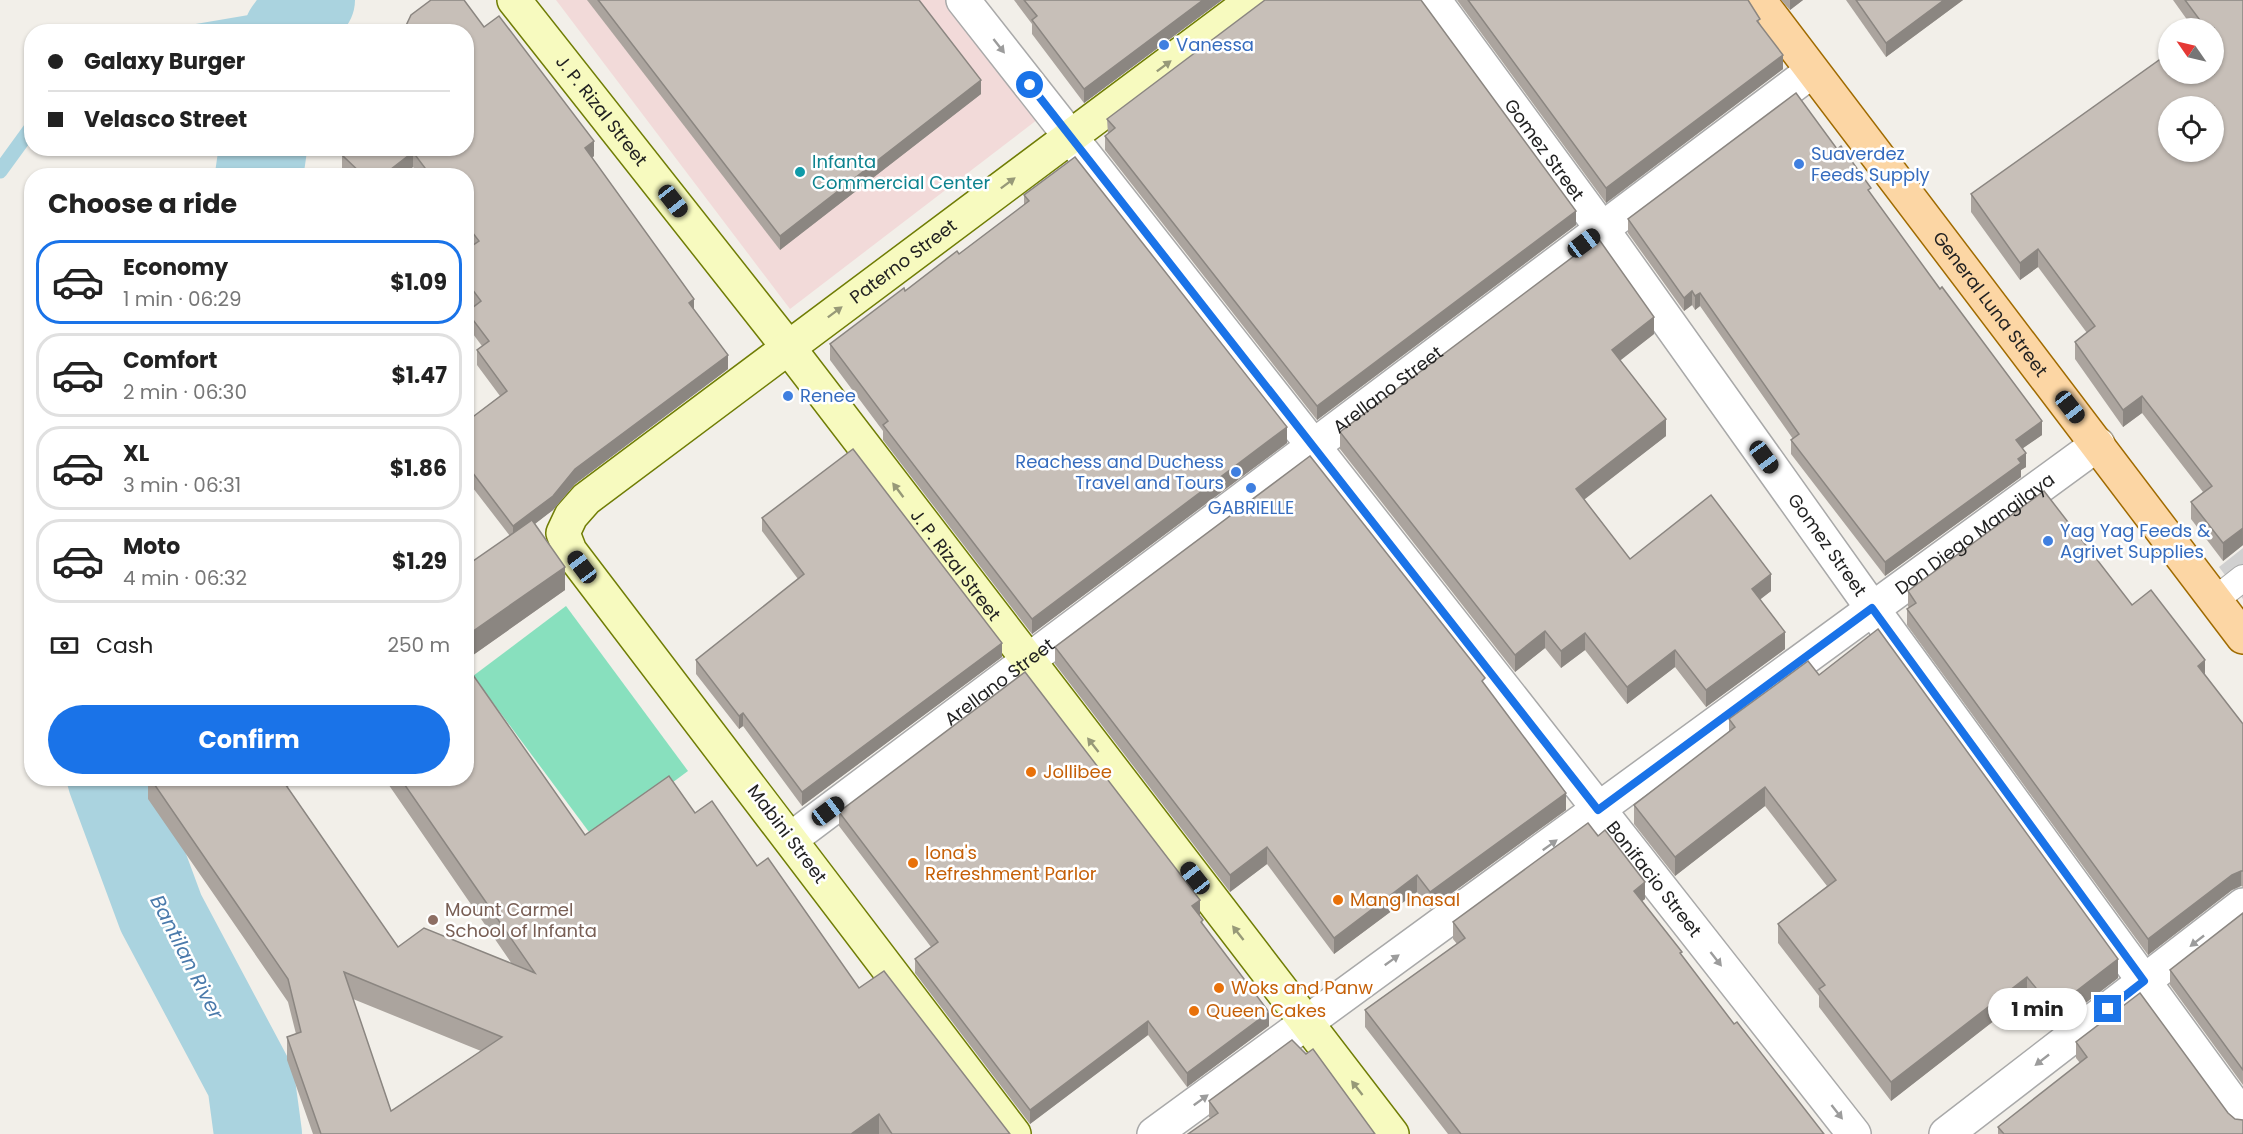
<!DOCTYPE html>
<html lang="en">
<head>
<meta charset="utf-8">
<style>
	:root { --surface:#fff; --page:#f6f6f6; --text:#222; --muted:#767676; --line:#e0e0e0; --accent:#1a73e8 }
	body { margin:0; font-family:Poppins,sans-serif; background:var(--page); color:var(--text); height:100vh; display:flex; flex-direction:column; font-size:22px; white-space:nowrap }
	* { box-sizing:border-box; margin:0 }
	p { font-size:20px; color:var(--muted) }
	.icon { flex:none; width:33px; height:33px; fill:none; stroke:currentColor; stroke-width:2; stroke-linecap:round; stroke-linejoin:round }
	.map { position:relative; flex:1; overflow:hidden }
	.panel { position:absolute; left:24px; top:168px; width:450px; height:618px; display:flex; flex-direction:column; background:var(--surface); border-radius:24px; box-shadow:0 2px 4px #0004 }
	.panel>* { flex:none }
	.hud { position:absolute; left:24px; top:24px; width:450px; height:132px; border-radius:24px; box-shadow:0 2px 4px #0004; display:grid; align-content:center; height:132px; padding:0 24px; background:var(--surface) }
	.needle { width:39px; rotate:304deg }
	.fabs { position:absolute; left:2158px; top:18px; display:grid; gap:12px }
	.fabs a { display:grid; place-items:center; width:66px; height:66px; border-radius:50%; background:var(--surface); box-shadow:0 2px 4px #0004; font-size:30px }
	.end { position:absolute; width:27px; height:27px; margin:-14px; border:8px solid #1a73e8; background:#fff; box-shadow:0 0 0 3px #fff }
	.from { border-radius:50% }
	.bubble { position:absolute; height:42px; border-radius:21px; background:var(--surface); box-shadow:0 2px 4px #0004; font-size:20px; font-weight:700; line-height:42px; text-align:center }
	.car { position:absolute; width:18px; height:36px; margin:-18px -9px; border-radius:8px; box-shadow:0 0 4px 2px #0007; background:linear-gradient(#222 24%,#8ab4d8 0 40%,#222 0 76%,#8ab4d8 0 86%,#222 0) }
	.hud b { display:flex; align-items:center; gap:21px; height:57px; font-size:22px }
	.hud b+b { border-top:2px solid var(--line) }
	.hud i { width:15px; height:15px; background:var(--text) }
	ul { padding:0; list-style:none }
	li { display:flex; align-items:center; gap:18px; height:84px; margin:0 12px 9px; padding:0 12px; border:3px solid var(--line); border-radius:24px }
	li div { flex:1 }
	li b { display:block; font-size:22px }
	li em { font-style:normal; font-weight:700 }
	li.current { border-color:var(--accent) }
	li>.icon { width:54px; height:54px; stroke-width:1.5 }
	h2 { padding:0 24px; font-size:27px; line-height:72px }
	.pay { display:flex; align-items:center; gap:15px; height:66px; padding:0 24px; font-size:22px }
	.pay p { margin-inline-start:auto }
	.action { display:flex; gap:12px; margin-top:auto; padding:12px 24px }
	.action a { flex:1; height:69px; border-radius:36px; background:var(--accent); color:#fff; font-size:24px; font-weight:700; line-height:69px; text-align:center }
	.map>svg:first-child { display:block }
	.commercial { fill:#f2dad9 }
	.religious { fill:#d0d0d0 }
	.pitch { fill:#88e0be }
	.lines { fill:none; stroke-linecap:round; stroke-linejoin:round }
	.stream { stroke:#aad3df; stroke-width:15 }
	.river { stroke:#aad3df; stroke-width:88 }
	.lane-casing { stroke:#a9a9a9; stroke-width:28 }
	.street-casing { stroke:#a9a9a9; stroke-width:36 }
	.secondary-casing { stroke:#707d05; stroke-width:36 }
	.primary-casing { stroke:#a06b00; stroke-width:36 }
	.lane { stroke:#fff; stroke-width:26 }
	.street { stroke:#fff; stroke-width:33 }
	.secondary { stroke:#f7fabf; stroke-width:33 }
	.primary { stroke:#fcd6a4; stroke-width:33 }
	.wall { fill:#aba49e; fill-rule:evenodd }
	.shaded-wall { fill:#8b8681 }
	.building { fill:#c7bfb8; stroke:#8b8681; stroke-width:1.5; fill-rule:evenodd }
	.oneway { fill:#9c9c9c }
	.oneway2 { fill:#979978 }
	.route { stroke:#1a73e8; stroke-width:8 }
	.shop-dot { fill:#3f7fe0; stroke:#fff; stroke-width:2 }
	.culture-dot { fill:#0f9aa8; stroke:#fff; stroke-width:2 }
	.food-dot { fill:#e8710a; stroke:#fff; stroke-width:2 }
	.education-dot { fill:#8d6e63; stroke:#fff; stroke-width:2 }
	.labels { text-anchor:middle; stroke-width:5; stroke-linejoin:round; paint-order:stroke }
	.shop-label { font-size:18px; fill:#366cbe; stroke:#fff; text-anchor:start }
	.street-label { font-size:18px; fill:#222; stroke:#fff }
	.culture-label { font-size:18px; fill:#0d838f; stroke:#fff; text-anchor:start }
	.food-label { font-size:18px; fill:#c56008; stroke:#fff; text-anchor:start }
	.education-label { font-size:18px; fill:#785e54; stroke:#fff; text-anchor:start }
	.water-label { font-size:20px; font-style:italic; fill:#4a7aab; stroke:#fff }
</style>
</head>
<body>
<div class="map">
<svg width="2243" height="1134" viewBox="0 0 2243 1134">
	<rect width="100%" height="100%" fill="#f2efe9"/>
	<polygon class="commercial" points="556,0 951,0 1042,116 790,309"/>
	<polygon class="religious" points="2243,548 2243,599 2219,567"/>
	<polygon class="pitch" points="566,606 688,771 595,840 473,676"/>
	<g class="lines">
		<g class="stream">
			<polyline points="194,32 300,14"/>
			<polyline points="0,171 32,127"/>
		</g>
		<g class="river">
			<polyline points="288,32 311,0"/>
			<polyline points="259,176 263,148"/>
			<polyline points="111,778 161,913 251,1082 258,1134"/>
		</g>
		<defs>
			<polyline id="lane" points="2215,600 2243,578"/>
			<g id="street">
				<path id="s1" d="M963 0 1854 1134"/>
				<path id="s2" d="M1434 0 1602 229 1872 608 2243 1117"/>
				<path id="s3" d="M791 839 1812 71"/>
				<path id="s4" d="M1154 1134 2098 444"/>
				<polyline points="1946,1134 2243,905"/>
			</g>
			<g id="secondary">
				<path id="s5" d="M514 0 788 347 1392 1134"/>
				<path id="s6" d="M1014 1134 570 551 563 533 571 516 586 499 1253 0"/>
			</g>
			<g id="primary">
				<path id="s7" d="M1759 0 2243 637"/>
			</g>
		</defs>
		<use href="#lane" class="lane-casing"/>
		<use href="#street" class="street-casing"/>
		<use href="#secondary" class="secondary-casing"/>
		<use href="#primary" class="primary-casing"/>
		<use href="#lane" class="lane"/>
		<use href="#street" class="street"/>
		<use href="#secondary" class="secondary"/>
		<use href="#primary" class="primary"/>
	</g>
	<g class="wall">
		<polygon points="587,0 919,0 981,94 780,250"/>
		<polygon points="1014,0 1222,0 1084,103 1032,34 1032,24"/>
		<polygon points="1457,0 1748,0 1783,69 1606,203"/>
		<polygon points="1781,0 1803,0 1790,10"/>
		<polygon points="1846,0 1963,0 1886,57"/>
		<polygon points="2173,0 2243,0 2243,545 2223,561 2191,519 2191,502 2203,492 2142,413 2123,427 2075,359 2075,342 2087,333 2038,267 2020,280 1971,212 1971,194 2214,28 2193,28"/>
		<polygon points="484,27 594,156 592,158 694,310 728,369 575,484 553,510 534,524 565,590 466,660 466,566 510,536 466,479 466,422 500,396 477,365 477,350 482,346 467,326 467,312 474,306 466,296 466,250 472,246 466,238 466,176 420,176 413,167 402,176 348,176 342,170 342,155"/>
		<polygon points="1107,119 1576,225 1317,420 1105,150 1105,136 1108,134"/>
		<polygon points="1871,194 2042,435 2023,448 2026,467 2021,470 2021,477 1885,576 1791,454 1791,440 1793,439 1700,306 1695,310 1692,305 1684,311 1628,233 1628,219"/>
		<polygon points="1024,195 1287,443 1032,634 883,440 883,431 830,360 830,344 959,254 1024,205"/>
		<polygon points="1654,334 1620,360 1666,436 1584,499 1630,559 1771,591 1760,599 1785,649 1706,707 1675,667 1627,704 1585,650 1561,668 1545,648 1515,672 1340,449 1340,432"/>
		<polygon points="762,518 1002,657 802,806 743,726 739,729 696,674 696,660 798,579 762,531"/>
		<polygon points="1908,591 2132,605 2205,675 2243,724 2243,887 2241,886 2232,890 2148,955 1907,625 1907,609 1909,608 1908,606"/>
		<polygon points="1055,647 1485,686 1566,810 1430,909 1417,892 1334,954 1267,864 1230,892 1055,664"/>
		<polygon points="1819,675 2118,978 2053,1028 2027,995 1891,1101 1819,1007 1819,996 1778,943 1778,924 1827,886 1765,806 1675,876 1634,824 1634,805 1729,732 1729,719"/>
		<path d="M148 778H304L287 787 398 947 512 964 384 778H466L585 835 695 813 757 866 859 988 1010 1134H313L287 1060V1037L296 1034 288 1002 148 799ZM353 999 481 1051 391 1111Z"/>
		<polygon points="839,812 1200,915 1199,915 1203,924 1269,1026 1187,1087 1148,1035 1030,1124 915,973 915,959 931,947 839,826"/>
		<polygon points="1645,899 1642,901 1682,956 1734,1024 1824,1134 1448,1134 1365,1027 1365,1010 1457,944 1453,939 1453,922"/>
		<polygon points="2243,913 2243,1085 2170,985 2170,970"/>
		<polygon points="2076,1042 2228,1113 2235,1119 2243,1134 1998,1134 1998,1127 2080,1063 2076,1058"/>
		<polygon points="1306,1054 1210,1118 1209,1117 1209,1101"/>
	</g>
	<g class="shaded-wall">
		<polygon points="1203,0 1222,0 1084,103 1084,89"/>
		<polygon points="1790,0 1803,0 1790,10"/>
		<polygon points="1944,0 1963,0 1886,57 1886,43"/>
		<polygon points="1783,55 1783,69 1606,203 1606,188"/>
		<polygon points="981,80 981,94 780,250 780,236"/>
		<polygon points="594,141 594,156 585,163 585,148"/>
		<polygon points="413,152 413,167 402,176 382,176"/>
		<polygon points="1576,211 1576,225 1317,420 1317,406"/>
		<polygon points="2038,249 2038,267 2020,280 2020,263"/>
		<polygon points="1692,291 1692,305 1684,311 1684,298"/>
		<polygon points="1700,293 1700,306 1695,310 1695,296"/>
		<polygon points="694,299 694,314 689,303"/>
		<polygon points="1654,317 1654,334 1612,367 1612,350"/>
		<polygon points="728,355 728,369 575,484 553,510 513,541 513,526 575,469"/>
		<polygon points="2142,396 2142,413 2123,427 2123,410"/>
		<polygon points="1666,419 1666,436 1576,506 1576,489"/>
		<polygon points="2042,421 2042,435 2016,453 2016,440"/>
		<polygon points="1287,427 1287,443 1032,634 1032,619"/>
		<polygon points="2026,453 2026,467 2021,470 2021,477 1885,576 1885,562"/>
		<polygon points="2243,528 2243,545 2223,561 2223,543"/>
		<polygon points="565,567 565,590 466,660 466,636"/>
		<polygon points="1771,574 1771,591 1752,606 1752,589"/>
		<polygon points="1545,631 1545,648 1515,672 1515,655"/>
		<polygon points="1785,632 1785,649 1706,707 1706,690"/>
		<polygon points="1585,633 1585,650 1561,668 1561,651"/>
		<polygon points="1002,643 1002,657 802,806 802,792"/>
		<polygon points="1675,650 1675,667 1627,704 1627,687"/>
		<polygon points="2205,660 2205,675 2198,666"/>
		<polygon points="743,713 743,726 739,729 739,716"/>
		<polygon points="275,778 304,778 275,793"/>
		<polygon points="1765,787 1765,806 1675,876 1675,857"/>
		<polygon points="1566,793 1566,810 1430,909 1430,892"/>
		<polygon points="1267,847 1267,864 1230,892 1230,875"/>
		<polygon points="2241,871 2241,886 2232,890 2148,955 2148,939 2232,875"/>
		<polygon points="1417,875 1417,892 1334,954 1334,938"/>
		<polygon points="1645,882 1645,899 1634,907 1634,891"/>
		<polygon points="1200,900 1200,915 1192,920 1192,906"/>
		<polygon points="2118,959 2118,978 2053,1028 2053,1009"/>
		<polygon points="2027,977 2027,995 1891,1101 1891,1082"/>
		<polygon points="1269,1012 1269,1026 1187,1087 1187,1073"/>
		<polygon points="1148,1021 1148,1035 1030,1124 1030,1110"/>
		<polygon points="879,1114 879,1134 851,1134"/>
	</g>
	<g class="building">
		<polygon points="431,0 464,0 484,27 499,16 594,141 585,148 694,299 689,303 728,355 575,469 553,496 513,526 466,464 466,422 507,391 477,350 489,341 467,312 481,301 466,281 466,250 479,241 466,224 466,176 431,176 413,152 382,176 364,176 342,155 346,148 466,148 466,32 403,32 411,15"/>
		<polygon points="598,0 919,0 981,80 780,236"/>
		<polygon points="1024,0 1203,0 1084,89 1032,20 1037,16"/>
		<polygon points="1265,0 1421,0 1576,211 1317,406 1105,136 1115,128 1107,119"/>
		<polygon points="1468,0 1748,0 1760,19 1757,21 1783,55 1606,188"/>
		<polygon points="1856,0 1944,0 1886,43"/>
		<path d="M2185 0H2243V528L2223 543 2191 502 2212 486 2142 396 2123 410 2075 342 2095 326 2038 249 2020 263 1971 194 2169 53V74H2214V28H2203L2205 27ZM2169 106H2214V152H2169Z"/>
		<polygon points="1796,93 1837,149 1841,146 1871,188 1868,190 1940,289 1942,287 2042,421 2016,440 2026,453 2018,459 2021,463 1885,562 1791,440 1799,434 1700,293 1695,296 1692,291 1684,298 1628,219"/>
		<polygon points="1075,157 1287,427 1032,619 883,425 888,421 830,344 904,288 905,291 957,251 959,254 1029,201 1024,195"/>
		<polygon points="1598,238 1654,317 1612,350 1666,419 1576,489 1630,559 1711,495 1771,574 1752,589 1785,632 1706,690 1675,650 1627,687 1585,633 1561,651 1545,631 1515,655 1340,432"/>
		<polygon points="853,449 1002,643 802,792 743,713 739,716 696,660 804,574 762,518"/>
		<polygon points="1310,456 1485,678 1482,681 1566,793 1430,892 1417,875 1334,938 1267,847 1230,875 1055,647"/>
		<polygon points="2044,491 2132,605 2151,590 2205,660 2198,666 2243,724 2243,871 2241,871 2232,875 2148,939 1907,609 1916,603 1908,591"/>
		<polygon points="532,520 565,567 466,636 466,566"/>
		<polygon points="1878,629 2118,959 2053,1009 2027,977 1891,1082 1819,989 1825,985 1778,924 1836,880 1765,787 1675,857 1634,805 1735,727 1729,719 1808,661 1819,675"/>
		<path d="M466 665 585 835 669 776 695 813 712 801 757 866 768 858 859 988 884 971 1010 1134H892L879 1114 851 1134H321L287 1037 301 1032 288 979 150 778H281L398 947 424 928 535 973 400 778H466ZM344 972 502 1037 391 1111Z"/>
		<polygon points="1025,672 1200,900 1192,906 1203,920 1201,922 1269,1012 1187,1073 1148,1021 1030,1110 915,959 938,942 839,812"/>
		<polygon points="1588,823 1598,836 1605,830 1645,882 1634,891 1682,952 1680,953 1734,1024 1737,1022 1824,1134 1461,1134 1365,1010 1465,938 1453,922"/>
		<polygon points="2243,913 2243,1070 2170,970"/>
		<polygon points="2140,993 2228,1113 2235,1119 2243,1120 2243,1134 2004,1134 1998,1127 2087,1057 2076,1042"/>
		<polygon points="1292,1040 1306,1054 1313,1049 1375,1134 1188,1134 1218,1113 1209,1101"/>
	</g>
	<defs><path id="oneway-solid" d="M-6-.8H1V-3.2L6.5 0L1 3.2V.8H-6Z" transform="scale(1.5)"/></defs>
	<g class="oneway">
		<use href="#oneway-solid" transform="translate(999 46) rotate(52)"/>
		<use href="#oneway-solid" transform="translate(1550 845) rotate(-36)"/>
		<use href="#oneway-solid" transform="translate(2197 941) rotate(142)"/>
		<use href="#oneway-solid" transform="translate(1716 959) rotate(52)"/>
		<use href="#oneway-solid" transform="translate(1392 960) rotate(-36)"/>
		<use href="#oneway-solid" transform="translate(2042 1060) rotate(142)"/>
		<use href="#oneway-solid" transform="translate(1201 1100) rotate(-36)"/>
		<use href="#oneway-solid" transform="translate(1837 1112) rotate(52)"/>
	</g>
	<g class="oneway2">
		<use href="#oneway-solid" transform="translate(1164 66) rotate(-37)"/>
		<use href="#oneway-solid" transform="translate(1008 183) rotate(-37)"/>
		<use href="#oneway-solid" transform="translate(835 312) rotate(-37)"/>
		<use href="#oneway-solid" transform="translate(898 490) rotate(-127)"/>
		<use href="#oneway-solid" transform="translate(1093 745) rotate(-128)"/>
		<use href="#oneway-solid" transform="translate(1238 933) rotate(-128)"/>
		<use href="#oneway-solid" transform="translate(1357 1088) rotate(-128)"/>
	</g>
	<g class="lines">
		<polyline class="route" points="1030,85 1598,810 1872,608 2144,981 2108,1009"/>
	</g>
	<g class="shop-dot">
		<circle cx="1164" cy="45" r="6"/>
		<circle cx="1799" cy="164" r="6"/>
		<circle cx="788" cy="396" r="6"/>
		<circle cx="1236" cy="472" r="6"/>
		<circle cx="1251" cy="488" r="6"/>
		<circle cx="2048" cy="541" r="6"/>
	</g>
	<circle class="culture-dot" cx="800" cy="172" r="6"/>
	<g class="food-dot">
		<circle cx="1031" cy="772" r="6"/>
		<circle cx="913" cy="863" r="6"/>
		<circle cx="1338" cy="900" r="6"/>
		<circle cx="1219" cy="988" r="6"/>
		<circle cx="1194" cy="1011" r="6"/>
	</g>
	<circle class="education-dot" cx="433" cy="920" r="6"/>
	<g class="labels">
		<g class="shop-label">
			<text x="1176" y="51">Vanessa</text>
			<text x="1811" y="160">Suaverdez<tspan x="1811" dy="21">Feeds Supply</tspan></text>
			<text x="800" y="402">Renee</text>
			<text x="1224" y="468" text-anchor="end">Reachess and Duchess<tspan x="1224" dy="21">Travel and Tours</tspan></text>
			<text x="1251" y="514" text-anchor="middle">GABRIELLE</text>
			<text x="2060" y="537">Yag Yag Feeds &amp;<tspan x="2060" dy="21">Agrivet Supplies</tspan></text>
		</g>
		<g class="street-label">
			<text dy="6" stroke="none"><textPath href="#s5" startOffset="141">J. P. Rizal Street</textPath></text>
			<text dy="6" stroke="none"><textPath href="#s2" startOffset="186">Gomez Street</textPath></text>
			<text dy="6" stroke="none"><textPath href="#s6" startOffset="1190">Paterno Street</textPath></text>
			<text dy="6" stroke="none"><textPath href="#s7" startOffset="382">General Luna Street</textPath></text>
			<text dy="6" stroke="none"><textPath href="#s3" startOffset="747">Arellano Street</textPath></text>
			<text dy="6" stroke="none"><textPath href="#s4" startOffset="1017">Don Diego Mangilaya</textPath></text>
			<text dy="6" stroke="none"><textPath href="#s2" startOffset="672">Gomez Street</textPath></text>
			<text dy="6" stroke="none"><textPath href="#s5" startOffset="717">J. P. Rizal Street</textPath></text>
			<text dy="6" stroke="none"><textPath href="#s3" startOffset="261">Arellano Street</textPath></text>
			<text transform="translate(787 834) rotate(53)" y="6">Mabini Street</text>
			<text dy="6" stroke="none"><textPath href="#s1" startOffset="1118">Bonifacio Street</textPath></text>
		</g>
		<g class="culture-label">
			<text x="812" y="168">Infanta<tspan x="812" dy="21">Commercial Center</tspan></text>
		</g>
		<g class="food-label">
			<text x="1043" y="778">Jollibee</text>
			<text x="925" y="859">Iona's<tspan x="925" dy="21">Refreshment Parlor</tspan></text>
			<text x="1350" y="906">Mang Inasal</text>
			<text x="1231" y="994">Woks and Panw</text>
			<text x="1206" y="1017">Queen Cakes</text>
		</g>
		<g class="education-label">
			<text x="445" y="916">Mount Carmel<tspan x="445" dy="21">School of Infanta</tspan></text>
		</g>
		<g class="water-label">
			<text transform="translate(187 957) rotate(63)" y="7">Bantilan River</text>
		</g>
	</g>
</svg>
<div class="fabs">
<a><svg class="needle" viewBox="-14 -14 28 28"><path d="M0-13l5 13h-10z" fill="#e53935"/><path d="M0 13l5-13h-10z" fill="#767676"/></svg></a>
<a><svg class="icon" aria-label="locate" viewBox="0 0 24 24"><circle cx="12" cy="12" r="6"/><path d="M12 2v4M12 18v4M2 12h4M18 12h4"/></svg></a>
</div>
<i class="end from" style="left:1030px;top:85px"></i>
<i class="end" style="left:2108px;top:1009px"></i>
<div class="bubble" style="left:1988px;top:988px;width:99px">1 min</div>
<i class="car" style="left:673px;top:201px;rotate:142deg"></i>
<i class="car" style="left:1584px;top:243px;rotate:53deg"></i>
<i class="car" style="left:2070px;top:407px;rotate:142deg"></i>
<i class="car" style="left:1764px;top:457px;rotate:144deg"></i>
<i class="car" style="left:582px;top:567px;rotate:323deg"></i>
<i class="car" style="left:828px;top:811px;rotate:53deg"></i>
<i class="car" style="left:1195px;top:878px;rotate:322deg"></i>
<div class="hud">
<b><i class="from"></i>Galaxy Burger</b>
<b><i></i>Velasco Street</b>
</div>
<section class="panel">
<h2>Choose a ride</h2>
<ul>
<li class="current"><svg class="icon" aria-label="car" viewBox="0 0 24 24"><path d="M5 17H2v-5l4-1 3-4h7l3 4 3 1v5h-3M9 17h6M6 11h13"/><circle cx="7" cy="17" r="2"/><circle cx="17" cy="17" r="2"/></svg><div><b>Economy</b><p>1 min · 06:29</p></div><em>$1.09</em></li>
<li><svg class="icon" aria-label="car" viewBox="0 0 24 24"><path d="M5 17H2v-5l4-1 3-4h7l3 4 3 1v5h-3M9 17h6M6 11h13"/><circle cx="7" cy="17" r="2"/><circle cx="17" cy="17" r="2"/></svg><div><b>Comfort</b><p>2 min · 06:30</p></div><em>$1.47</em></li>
<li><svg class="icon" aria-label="car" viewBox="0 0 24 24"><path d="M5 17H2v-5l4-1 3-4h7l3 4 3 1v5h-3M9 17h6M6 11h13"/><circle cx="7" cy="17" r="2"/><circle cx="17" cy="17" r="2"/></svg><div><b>XL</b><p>3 min · 06:31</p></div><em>$1.86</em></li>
<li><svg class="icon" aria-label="car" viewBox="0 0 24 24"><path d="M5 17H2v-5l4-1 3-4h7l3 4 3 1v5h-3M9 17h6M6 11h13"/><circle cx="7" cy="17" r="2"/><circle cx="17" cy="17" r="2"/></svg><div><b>Moto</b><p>4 min · 06:32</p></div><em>$1.29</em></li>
</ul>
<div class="pay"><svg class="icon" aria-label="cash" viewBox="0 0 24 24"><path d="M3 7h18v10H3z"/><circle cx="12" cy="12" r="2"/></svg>Cash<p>250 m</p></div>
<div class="action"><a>Confirm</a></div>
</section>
</div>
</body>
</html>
